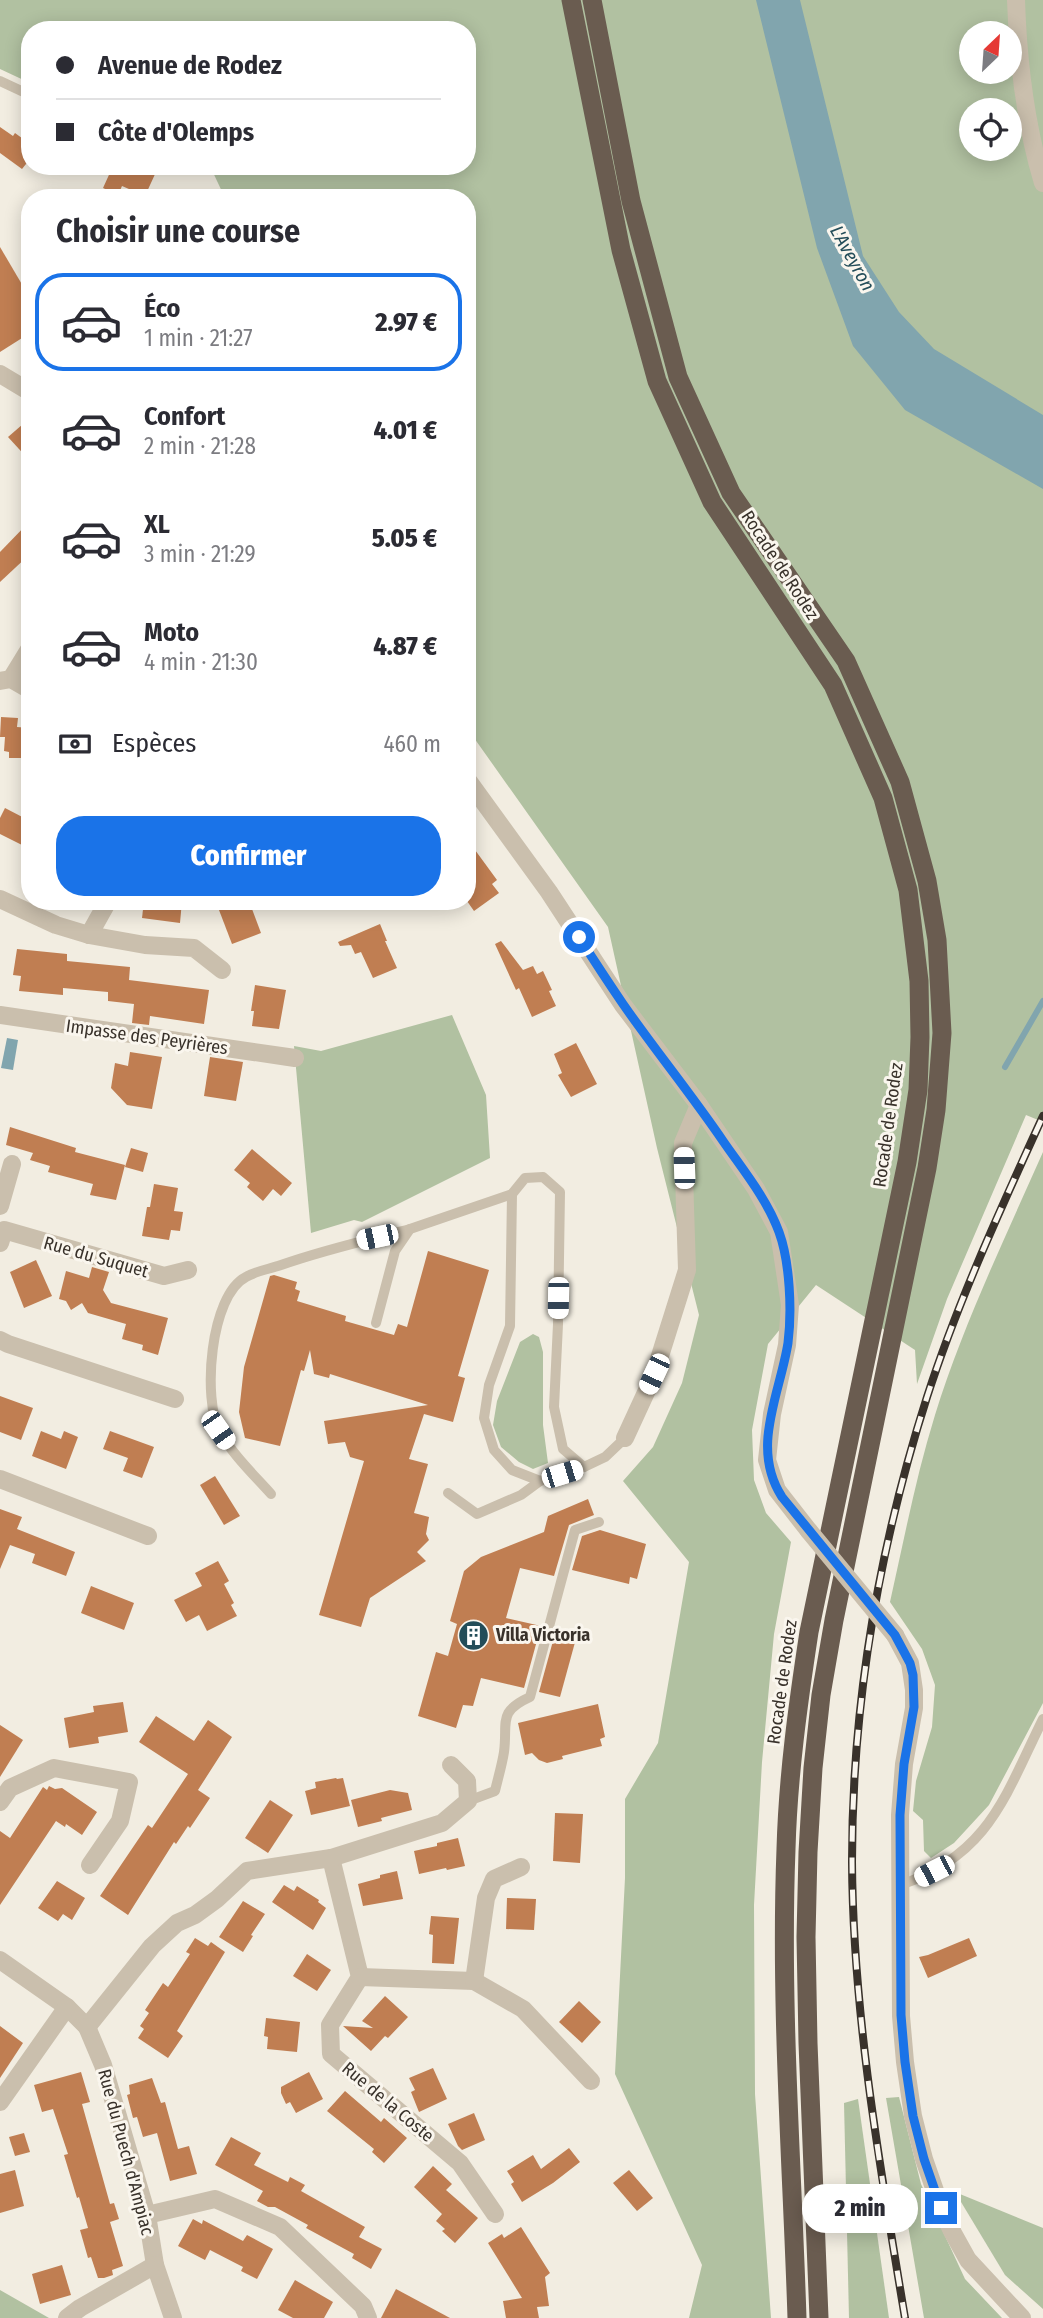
<!DOCTYPE html>
<html lang="fr">
<head>
<meta charset="utf-8">
<style>
	:root { --surface:#fff; --page:#f2f2f3; --text:#2b2b33; --muted:#7c7c81; --line:#e1e1e2; --accent:#1a73e8 }
	body { margin:0; font-family:"Fira Sans Condensed",sans-serif; background:var(--page); color:var(--text); height:100vh; display:flex; flex-direction:column; font-size:26px; white-space:nowrap }
	* { box-sizing:border-box; margin:0 }
	p { font-size:23px; color:var(--muted) }
	.icon { flex:none; width:38px; height:38px; fill:none; stroke:currentColor; stroke-width:2; stroke-linecap:round; stroke-linejoin:round }
	.map { position:relative; flex:1; overflow:hidden }
	.sheet { position:absolute; left:21px; top:189px; width:455px; height:721px; display:flex; flex-direction:column; background:var(--surface); border-radius:28px; box-shadow:0 4px 18px #0003 }
	.sheet>* { flex:none }
	.banner { position:absolute; left:21px; top:21px; width:455px; height:154px; border-radius:28px; box-shadow:0 4px 18px #0003; display:grid; align-content:center; height:154px; padding:0 35px; background:var(--surface) }
	.needle { width:46px; rotate:25deg }
	.tools { position:absolute; left:959px; top:21px; display:grid; gap:14px }
	.tools a { display:grid; place-items:center; width:63px; height:63px; border-radius:50%; background:var(--surface); box-shadow:0 4px 18px #0003; font-size:35px }
	.end { position:absolute; width:32px; height:32px; margin:-16px; border:9px solid #1a73e8; background:#fff; box-shadow:0 0 0 4px #fff }
	.from { border-radius:50% }
	.bubble { position:absolute; height:49px; border-radius:24px; background:var(--surface); box-shadow:0 4px 18px #0003; font-size:23px; font-weight:800; line-height:49px; text-align:center }
	.car { position:absolute; width:21px; height:42px; margin:-21px -10px; border-radius:9px; box-shadow:0 0 5px 2px #0007; background:linear-gradient(#fff 24%,#345 0 40%,#fff 0 76%,#345 0 86%,#fff 0) }
	.banner b { display:flex; align-items:center; gap:24px; height:66px; font-size:26px }
	.banner b+b { border-top:2px solid var(--line) }
	.banner i { width:18px; height:18px; background:var(--text) }
	ul { padding:0; list-style:none }
	li { display:flex; align-items:center; gap:21px; height:98px; margin:0 14px 10px; padding:0 21px; border:4px solid transparent; border-radius:28px }
	li div { flex:1 }
	li b { display:block; font-size:26px }
	li em { font-style:normal; font-weight:800 }
	li.current { border-color:var(--accent) }
	li>.icon { width:63px; height:63px; stroke-width:1.5 }
	h2 { padding:0 35px; font-size:32px; line-height:84px }
	.pay { display:flex; align-items:center; gap:18px; height:77px; padding:0 35px; font-size:26px }
	.pay p { margin-inline-start:auto }
	.primary-button { display:flex; gap:14px; margin-top:auto; padding:14px 35px }
	.primary-button a { flex:1; height:80px; border-radius:28px; background:var(--accent); color:#fff; font-size:28px; font-weight:800; line-height:80px; text-align:center }
	.map>svg:first-child { display:block }
	.green { fill:#b1c1a1; fill-rule:evenodd }
	.water { fill:#81a5ae }
	.lines { fill:none; stroke-linecap:round; stroke-linejoin:round }
	.stream { stroke:#81a5ae; stroke-width:6 }
	.building { fill:#c07e52 }
	.service { stroke:#cabfad; stroke-width:10 }
	.minor { stroke:#cabfad; stroke-width:18 }
	.tertiary { stroke:#cabfad; stroke-width:18 }
	.trunk { stroke:#6a5c50; stroke-width:19 }
	.rail-casing { stroke:#39322b; stroke-width:8 }
	.rail { stroke:#faf6ee; stroke-width:5; stroke-dasharray:16; stroke-linecap:butt }
	.tertiary-bridge { stroke:#cabfad; stroke-width:18 }
	.route { stroke:#1a73e8; stroke-width:9 }
	.labels { text-anchor:middle; stroke-width:6; stroke-linejoin:round; paint-order:stroke }
	.street-label { font-size:18px; fill:#39322b; stroke:#faf6ee }
	.poi-label { font-size:18px; font-weight:bold; fill:#39322b; stroke:#faf6ee; text-anchor:start }
	.water-label { font-size:19px; font-style:italic; fill:#234d59; stroke:#faf6ee }
</style>
</head>
<body>
<div class="map">
<svg width="1043" height="2318" viewBox="0 0 1043 2318">
	<rect width="100%" height="100%" fill="#f2ede1"/>
	<g class="green">
		<path d="M0 0H1043V1122L1026 1115 947 1299 917 1384 915 1350 816 1285 768 1344 752 1430 754 1480 766 1513 791 1542 774 1634 762 1762 754 1905 755 2094 771 2318H689L702 2265 615 2074 625 1878V1799L658 1743 689 1562 623 1481 653 1447 682 1383 699 1315 657 1148 608 927 467 728V198H225L210 166H467V30H30V83L0 69ZM971 33H1010V72H971ZM971 110H1010V149H971Z"/>
		<polygon points="452,1015 486,1095 490,1158 362,1222 354,1220 311,1233 294,1046 321,1051"/>
		<path d="M1043 1152V1703L989 1805 954 1843 931 1858 924 1851 923 1820 913 1811 916 1781 932 1727 935 1685 922 1649 890 1602C904 1540 916 1476 935 1415 963 1325 1005 1238 1043 1152Z"/>
		<polygon points="533,1334 539,1337 543,1352 543,1425 548,1463 533,1469 519,1462 501,1447 493,1425 497,1401 520,1342"/>
		<polygon points="899,2097 921,2184 965,2279 1002,2318 924,2318 886,2098"/>
		<polygon points="858,2099 889,2318 849,2318 844,2103"/>
		<polygon points="955,2192 1043,2228 1043,2309 1005,2275"/>
		<polygon points="0,2290 49,2318 0,2318"/>
	</g>
	<g class="water">
		<polygon points="756,0 800,0 863,256 899,312 934,349 1043,415 1043,489 905,410 853,346 817,248"/>
		<polygon points="7,1038 18,1040 13,1070 1,1068"/>
	</g>
	<g class="lines">
		<polyline class="stream" points="1005,1067 1043,1001"/>
	</g>
	<g class="building">
		<polygon points="0,127 13,136 15,133 30,144 30,159 22,169 0,153"/>
		<polygon points="113,166 144,166 156,172 145,196 122,186 118,195 103,188"/>
		<polygon points="0,247 30,298 30,333 0,352"/>
		<polygon points="30,418 30,461 8,437"/>
		<polygon points="30,521 30,554 0,582 0,552"/>
		<polygon points="1,717 18,718 17,727 30,728 30,756 26,756 26,758 9,758 9,752 4,751 5,737 0,737"/>
		<polygon points="5,808 30,821 30,849 0,834 0,818"/>
		<polygon points="467,839 497,880 492,884 499,893 474,911 467,901"/>
		<polygon points="144,901 182,901 180,923 142,918"/>
		<polygon points="240,901 249,901 261,933 232,944 219,910"/>
		<polygon points="380,924 387,941 385,941 397,968 373,978 361,952 355,954 351,945 340,946 338,942"/>
		<polygon points="501,941 523,970 533,966 537,974 543,971 552,990 549,991 556,1006 532,1017 519,988 516,990 495,944"/>
		<polygon points="17,949 67,954 67,961 130,967 129,980 209,990 204,1024 150,1016 149,1025 132,1023 134,1004 108,1001 108,992 63,988 63,995 19,991 21,976 13,975"/>
		<polygon points="255,985 286,990 279,1029 252,1026 254,1011 251,1011"/>
		<polygon points="576,1043 597,1084 571,1097 558,1075 562,1073 554,1054"/>
		<polygon points="130,1052 162,1057 152,1109 127,1105 111,1088 115,1063 128,1066"/>
		<polygon points="210,1057 243,1062 236,1101 204,1096"/>
		<polygon points="10,1127 76,1148 75,1152 125,1165 116,1200 90,1195 93,1184 48,1172 50,1166 30,1160 33,1153 6,1145"/>
		<polygon points="131,1148 148,1153 143,1172 125,1167"/>
		<polygon points="252,1149 292,1183 281,1196 273,1189 263,1201 247,1187 250,1183 234,1170"/>
		<polygon points="154,1184 178,1188 174,1211 183,1212 180,1231 171,1230 169,1240 142,1236 147,1207 150,1207"/>
		<polygon points="428,1251 489,1270 458,1376 465,1378 453,1422 424,1414 409,1459 428,1464 414,1513 429,1517 426,1534 429,1540 417,1552 426,1561 370,1598 361,1627 319,1615 364,1461 350,1457 345,1442 328,1444 324,1421 428,1405 330,1374 329,1378 314,1374 310,1350 304,1371 301,1370 280,1446 245,1438 239,1412 244,1367 270,1276 274,1275 297,1282 295,1289 300,1291 297,1301 346,1316 345,1321 394,1335 398,1324 407,1327"/>
		<polygon points="36,1260 52,1296 24,1308 10,1272"/>
		<polygon points="92,1267 109,1272 103,1290 111,1303 168,1318 158,1355 142,1350 143,1345 122,1339 126,1324 88,1313 82,1303 71,1310 66,1301 59,1299 66,1271 89,1278"/>
		<polygon points="0,1396 33,1408 21,1440 0,1432"/>
		<polygon points="41,1431 61,1439 64,1431 78,1437 66,1469 32,1456"/>
		<polygon points="110,1431 154,1447 142,1478 123,1471 128,1458 103,1449"/>
		<polygon points="215,1476 240,1516 224,1525 200,1485"/>
		<polygon points="588,1499 594,1515 569,1525 554,1576 520,1568 506,1618 541,1626 524,1688 481,1678 473,1706 463,1705 456,1728 418,1716 436,1652 448,1656 457,1624 450,1621 464,1571 481,1557 544,1532 548,1516"/>
		<polygon points="0,1509 22,1517 17,1529 75,1552 66,1576 32,1563 35,1554 10,1545 0,1569"/>
		<polygon points="600,1530 646,1544 637,1579 630,1577 629,1584 572,1570 582,1536"/>
		<polygon points="218,1561 229,1581 224,1584 234,1603 231,1605 237,1616 207,1631 199,1615 186,1622 174,1600 202,1586 195,1573"/>
		<polygon points="91,1586 134,1603 124,1630 81,1613"/>
		<polygon points="556,1630 577,1635 560,1697 539,1692"/>
		<polygon points="123,1702 128,1732 98,1737 99,1743 69,1748 64,1718 94,1712 93,1706"/>
		<polygon points="598,1704 605,1737 600,1739 602,1746 562,1756 563,1759 547,1763 539,1760 532,1753 525,1755 518,1723"/>
		<polygon points="156,1716 194,1741 208,1720 232,1737 198,1790 210,1798 190,1828 188,1826 176,1844 174,1842 128,1915 100,1896 148,1825 152,1828 188,1774 139,1742"/>
		<polygon points="0,1725 23,1740 0,1777"/>
		<polygon points="336,1778 337,1779 343,1778 350,1806 311,1815 305,1791 316,1788 315,1782"/>
		<polygon points="49,1786 55,1789 62,1788 97,1812 82,1835 66,1824 65,1827 56,1821 0,1905 0,1831 10,1838 43,1787 47,1790"/>
		<polygon points="390,1790 408,1793 412,1810 381,1818 382,1821 358,1827 351,1800"/>
		<polygon points="270,1800 293,1815 268,1853 245,1838"/>
		<polygon points="555,1813 583,1814 580,1863 553,1861"/>
		<polygon points="458,1838 465,1866 447,1870 446,1868 419,1874 414,1851 437,1846 437,1843"/>
		<polygon points="397,1871 403,1899 363,1906 358,1884 380,1878 380,1875"/>
		<polygon points="57,1881 85,1898 72,1920 63,1914 58,1921 38,1908"/>
		<polygon points="284,1885 294,1891 297,1886 319,1900 318,1902 326,1908 313,1930 272,1902"/>
		<polygon points="507,1898 536,1899 534,1930 506,1929"/>
		<polygon points="243,1901 265,1914 251,1935 253,1936 243,1952 219,1937"/>
		<polygon points="431,1916 459,1918 454,1964 432,1963 433,1935 429,1934"/>
		<polygon points="195,1938 208,1946 211,1942 225,1952 177,2031 183,2036 168,2058 138,2038 144,2029 140,2026 149,2013 145,2010 163,1983 168,1987 190,1954 186,1952"/>
		<polygon points="969,1938 977,1956 928,1978 919,1957 928,1955"/>
		<polygon points="307,1954 331,1970 317,1991 293,1976"/>
		<polygon points="385,1996 408,2017 388,2038 385,2036 371,2051 343,2026 373,2028 362,2021"/>
		<polygon points="579,2001 601,2022 582,2043 559,2022"/>
		<polygon points="266,2018 300,2022 297,2052 267,2049 268,2037 264,2036"/>
		<polygon points="0,2026 23,2043 0,2078"/>
		<polygon points="433,2068 447,2099 419,2112 411,2092 415,2090 409,2078"/>
		<polygon points="81,2072 90,2102 82,2104 110,2204 114,2203 119,2219 110,2222 123,2266 112,2270 113,2275 104,2278 98,2278 91,2257 88,2258 80,2230 88,2228 79,2197 77,2198 64,2155 68,2154 53,2109 42,2112 34,2085"/>
		<polygon points="309,2072 323,2099 296,2113 290,2102 286,2104 281,2093 281,2087"/>
		<polygon points="152,2078 161,2103 165,2102 178,2149 189,2146 197,2174 170,2181 157,2133 143,2137 137,2117 133,2118 127,2095 130,2094 129,2085"/>
		<polygon points="345,2091 381,2122 384,2118 407,2138 384,2163 372,2152 374,2149 327,2111"/>
		<polygon points="474,2113 485,2140 462,2150 458,2146 448,2124"/>
		<polygon points="24,2133 30,2152 15,2156 9,2137"/>
		<polygon points="231,2137 261,2153 254,2165 288,2182 290,2177 305,2185 301,2191 365,2227 359,2237 382,2249 371,2269 352,2258 354,2254 306,2228 308,2225 275,2207 268,2207 257,2201 263,2191 215,2165"/>
		<polygon points="569,2148 580,2162 553,2183 522,2202 511,2184 514,2182 507,2171 533,2155 541,2169"/>
		<polygon points="433,2166 452,2184 446,2190 478,2218 455,2243 442,2231 445,2229 436,2221 442,2214 414,2187"/>
		<polygon points="15,2170 24,2206 0,2213 0,2174"/>
		<polygon points="629,2170 653,2198 637,2211 613,2183"/>
		<polygon points="193,2219 202,2224 203,2220 243,2241 247,2235 273,2249 257,2279 241,2271 243,2267 210,2250 205,2260 178,2246"/>
		<polygon points="521,2227 550,2273 545,2277 549,2306 537,2307 539,2318 506,2318 503,2301 522,2298 488,2243 502,2234 504,2238"/>
		<polygon points="62,2265 71,2295 40,2304 32,2274"/>
		<polygon points="295,2280 333,2302 324,2318 293,2318 278,2310"/>
		<polygon points="396,2289 450,2318 381,2318"/>
	</g>
	<g class="lines">
		<g class="service">
			<polyline points="0,81 30,95"/>
			<polyline points="512,1194 510,1326 489,1385 484,1418 494,1450 512,1470 540,1481"/>
			<polyline points="376,1323 395,1251 410,1229 512,1194 525,1178 543,1177 560,1192 558,1324 554,1407 563,1449 584,1467 605,1457 625,1438"/>
			<polyline points="448,1493 477,1514 521,1495 540,1481 584,1467"/>
			<path d="M271 1494C253 1474 233 1455 220 1432 202 1400 210 1295 246 1277 256 1271 270 1269 281 1265 323 1250 367 1240 410 1229"/>
			<path d="M468 1801 495 1791C498 1778 502 1765 504 1752 508 1722 497 1712 530 1697L575 1530 599 1522"/>
			<path d="M900 1885C989 1855 1005 1796 1043 1719"/>
		</g>
		<g class="minor">
			<polyline points="11,679 30,648"/>
			<polyline points="0,681 11,679 30,690"/>
			<polyline points="0,899 56,925 89,935 145,945 194,948 222,970"/>
			<polyline points="89,935 108,901"/>
			<polyline points="0,1015 295,1058"/>
			<polyline points="0,1206 12,1164"/>
			<polyline points="0,1243 4,1230 164,1276 188,1270"/>
			<polyline points="0,1340 8,1344 175,1399"/>
			<polyline points="625,1438 654,1375 687,1270 683,1143 699,1105"/>
			<polyline points="0,1479 148,1536"/>
			<polyline points="0,1802 10,1788 54,1768 129,1782 120,1821 90,1865"/>
			<polyline points="331,1858 360,1977 330,2025 331,2054 460,2163 495,2214"/>
			<polyline points="0,1960 67,2007 87,2027 152,1946 177,1923 195,1915 217,1899 247,1871 331,1858 442,1823 468,1801 467,1781 451,1765"/>
			<polyline points="360,1977 474,1981 523,2009 591,2081"/>
			<polyline points="474,1981 486,1898 494,1879 521,1867"/>
			<polyline points="87,2027 103,2065 147,2215 155,2265 173,2318"/>
			<polyline points="0,2102 67,2007"/>
			<polyline points="147,2215 215,2199 280,2227 363,2306 368,2318"/>
			<polyline points="67,2318 80,2308 155,2265"/>
		</g>
		<g class="tertiary">
			<path d="M1016 0C1018 63 1025 123 1043 183"/>
			<polyline points="0,374 30,392"/>
			<polyline points="467,779 549,892 623,1005 699,1105 756,1189 779,1232 790,1305 787,1345 772,1414 767,1460 777,1490 809,1531"/>
			<polyline points="895,1635 910,1663 914,1690 914,1708 904,1764 900,1815 901,2016 905,2062 913,2116 924,2159 941,2208 953,2233 968,2260 1022,2318"/>
		</g>
		<g class="trunk">
			<path d="M571 0 621 250 657 381 712 502 833 685 883 798 908 890 919 981 920 1037 918 1090 907 1162 809 1632C798 1704 788 1776 786 1849 780 2005 792 2162 797 2318"/>
			<polyline points="592,0 631,201 678,377 731,493 846,661 900,782 927,881 937,940 942,1033 936,1110 927,1168 834,1620 821,1695 813,1768 808,1852 806,1937 808,2043 819,2318"/>
		</g>
		<defs>
			<path id="rail" d="M905 2318C880 2167 853 2015 852 1862 852 1705 879 1547 927 1397 958 1301 1001 1208 1043 1116"/>
		</defs>
		<use href="#rail" class="rail-casing"/>
		<use href="#rail" class="rail"/>
		<polyline class="tertiary-bridge" points="809,1531 895,1635"/>
	</g>
	<g class="lines">
		<path class="route" d="M579 937C593 959 608 982 623 1004 655 1050 691 1094 723 1141 743 1170 767 1199 779 1232 790 1262 792 1311 788 1343 780 1394 750 1448 782 1497L895 1635 910 1663 913 1675 914 1707 904 1764 900 1815 901 2015 905 2062 913 2116 924 2159 941 2208"/>
	</g>
	<defs>
		<symbol id="building-disc" viewBox="-11 -11 22 22"><circle r="9.5" fill="#234d59" stroke="#faf6ee"/><path d="M-4-6H4V6H1V3H-1V6H-4ZM-2.5-4.3h1.7v1.8h-1.7ZM.8-4.3h1.7v1.8H.8ZM-2.5-1h1.7V.8h-1.7ZM.8-1h1.7V.8H.8Z" fill="#fff"/></symbol>
	</defs>
	<g fill-rule="evenodd">
		<use href="#building-disc" x="456" y="1618" width="35" height="35"/>
	</g>
	<g class="labels">
		<g class="street-label">
			<text transform="translate(780 565) rotate(57)" y="6">Rocade de Rodez</text>
			<text transform="translate(147 1037) rotate(8)" y="6">Impasse des Peyrières</text>
			<text transform="translate(888 1125) rotate(-82)" y="6">Rocade de Rodez</text>
			<text transform="translate(96 1257) rotate(16)" y="6">Rue du Suquet</text>
			<text transform="translate(782 1682) rotate(-82)" y="6">Rocade de Rodez</text>
			<text transform="translate(388 2102) rotate(40)" y="6">Rue de la Coste</text>
			<text transform="translate(126 2152) rotate(75)" y="6">Rue du Puech d'Ampiac</text>
		</g>
		<g class="poi-label">
			<text x="496" y="1641">Villa Victoria</text>
		</g>
		<g class="water-label">
			<text transform="translate(853 258) rotate(61)" y="7">L'Aveyron</text>
		</g>
	</g>
</svg>
<div class="tools">
<a><svg class="needle" viewBox="-14 -14 28 28"><path d="M0-13l5 13h-10z" fill="#e53935"/><path d="M0 13l5-13h-10z" fill="#7c7c81"/></svg></a>
<a><svg class="icon" aria-label="locate" viewBox="0 0 24 24"><circle cx="12" cy="12" r="6"/><path d="M12 2v4M12 18v4M2 12h4M18 12h4"/></svg></a>
</div>
<i class="end from" style="left:579px;top:937px"></i>
<i class="end" style="left:941px;top:2208px"></i>
<div class="bubble" style="left:802px;top:2184px;width:116px">2 min</div>
<i class="car" style="left:684px;top:1168px;rotate:358deg"></i>
<i class="car" style="left:377px;top:1237px;rotate:258deg"></i>
<i class="car" style="left:558px;top:1298px;rotate:181deg"></i>
<i class="car" style="left:654px;top:1374px;rotate:205deg"></i>
<i class="car" style="left:218px;top:1430px;rotate:145deg"></i>
<i class="car" style="left:562px;top:1474px;rotate:73deg"></i>
<i class="car" style="left:934px;top:1871px;rotate:243deg"></i>
<div class="banner">
<b><i class="from"></i>Avenue de Rodez</b>
<b><i></i>Côte d'Olemps</b>
</div>
<section class="sheet">
<h2>Choisir une course</h2>
<ul>
<li class="current"><svg class="icon" aria-label="car" viewBox="0 0 24 24"><path d="M5 17H2v-5l4-1 3-4h7l3 4 3 1v5h-3M9 17h6M6 11h13"/><circle cx="7" cy="17" r="2"/><circle cx="17" cy="17" r="2"/></svg><div><b>Éco</b><p>1 min · 21:27</p></div><em>2.97 €</em></li>
<li><svg class="icon" aria-label="car" viewBox="0 0 24 24"><path d="M5 17H2v-5l4-1 3-4h7l3 4 3 1v5h-3M9 17h6M6 11h13"/><circle cx="7" cy="17" r="2"/><circle cx="17" cy="17" r="2"/></svg><div><b>Confort</b><p>2 min · 21:28</p></div><em>4.01 €</em></li>
<li><svg class="icon" aria-label="car" viewBox="0 0 24 24"><path d="M5 17H2v-5l4-1 3-4h7l3 4 3 1v5h-3M9 17h6M6 11h13"/><circle cx="7" cy="17" r="2"/><circle cx="17" cy="17" r="2"/></svg><div><b>XL</b><p>3 min · 21:29</p></div><em>5.05 €</em></li>
<li><svg class="icon" aria-label="car" viewBox="0 0 24 24"><path d="M5 17H2v-5l4-1 3-4h7l3 4 3 1v5h-3M9 17h6M6 11h13"/><circle cx="7" cy="17" r="2"/><circle cx="17" cy="17" r="2"/></svg><div><b>Moto</b><p>4 min · 21:30</p></div><em>4.87 €</em></li>
</ul>
<div class="pay"><svg class="icon" aria-label="cash" viewBox="0 0 24 24"><path d="M3 7h18v10H3z"/><circle cx="12" cy="12" r="2"/></svg>Espèces<p>460 m</p></div>
<div class="primary-button"><a>Confirmer</a></div>
</section>
</div>
</body>
</html>
